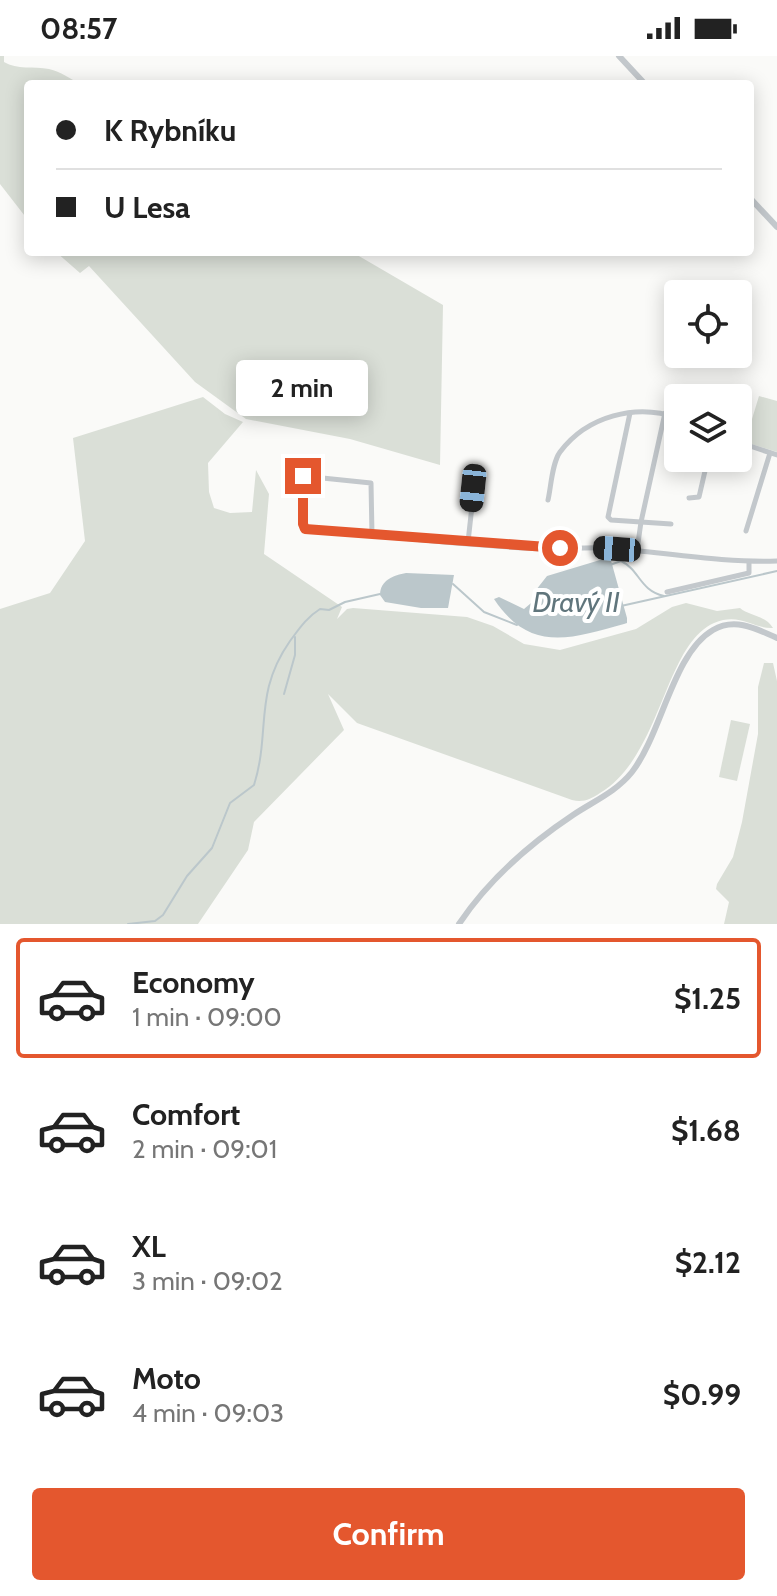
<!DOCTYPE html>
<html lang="en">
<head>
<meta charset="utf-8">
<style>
	:root { --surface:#fff; --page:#f6f6f6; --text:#222; --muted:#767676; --line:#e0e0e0; --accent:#e4572e }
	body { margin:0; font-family:Cabin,sans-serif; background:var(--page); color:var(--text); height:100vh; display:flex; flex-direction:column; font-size:30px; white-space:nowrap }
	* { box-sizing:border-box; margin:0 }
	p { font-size:26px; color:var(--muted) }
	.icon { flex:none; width:44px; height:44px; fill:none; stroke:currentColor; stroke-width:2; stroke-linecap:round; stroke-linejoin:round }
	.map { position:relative; height:868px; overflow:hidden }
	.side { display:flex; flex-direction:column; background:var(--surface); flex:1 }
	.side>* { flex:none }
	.guide { position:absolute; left:24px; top:24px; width:730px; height:176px; border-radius:8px; box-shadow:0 4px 20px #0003; display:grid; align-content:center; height:176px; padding:0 32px; background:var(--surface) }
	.controls { position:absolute; left:664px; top:224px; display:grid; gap:16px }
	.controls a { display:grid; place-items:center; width:88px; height:88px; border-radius:8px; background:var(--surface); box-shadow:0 4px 20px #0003; font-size:40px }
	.end { position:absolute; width:36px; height:36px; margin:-18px; border:10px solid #e4572e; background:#fff; box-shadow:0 0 0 4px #fff }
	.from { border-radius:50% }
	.bubble { position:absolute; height:56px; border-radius:8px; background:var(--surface); box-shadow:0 4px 20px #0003; font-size:26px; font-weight:800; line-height:56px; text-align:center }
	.car { position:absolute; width:24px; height:48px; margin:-24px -12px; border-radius:10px; box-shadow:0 0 6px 2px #0007; background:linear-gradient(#222 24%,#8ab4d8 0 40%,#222 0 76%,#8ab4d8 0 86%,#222 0) }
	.guide b { display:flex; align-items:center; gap:28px; height:76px; font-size:30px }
	.guide b+b { border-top:2px solid var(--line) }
	.guide i { width:20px; height:20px; background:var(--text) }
	ul { padding:14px 0 0; list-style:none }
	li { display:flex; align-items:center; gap:24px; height:120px; margin:0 16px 12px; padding:0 16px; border:4px solid transparent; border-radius:8px }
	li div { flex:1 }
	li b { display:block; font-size:30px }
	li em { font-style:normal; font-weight:800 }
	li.active { border-color:var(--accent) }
	li>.icon { width:72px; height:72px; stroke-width:1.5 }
	.primary-button { display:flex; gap:16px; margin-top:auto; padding:16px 32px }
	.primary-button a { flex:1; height:92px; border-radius:8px; background:var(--accent); color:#fff; font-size:32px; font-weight:800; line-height:92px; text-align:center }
	.status { display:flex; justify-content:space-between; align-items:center; height:56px; padding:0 40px; background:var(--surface); direction:ltr }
	.status svg { height:22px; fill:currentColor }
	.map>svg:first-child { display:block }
	.green { fill:#dadfd7 }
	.water { fill:#bbc7cb }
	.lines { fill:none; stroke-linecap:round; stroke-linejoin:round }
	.stream { stroke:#bbc7cb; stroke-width:2 }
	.minor { stroke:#c3c8cc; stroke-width:5 }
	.tertiary { stroke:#c3c8cc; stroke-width:6 }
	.route { stroke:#e4572e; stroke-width:10 }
	.labels { text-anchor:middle; stroke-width:8; stroke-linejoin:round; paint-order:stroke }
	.water-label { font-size:28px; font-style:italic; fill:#60757c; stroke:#fff }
</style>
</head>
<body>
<div class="status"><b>08:57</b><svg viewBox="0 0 49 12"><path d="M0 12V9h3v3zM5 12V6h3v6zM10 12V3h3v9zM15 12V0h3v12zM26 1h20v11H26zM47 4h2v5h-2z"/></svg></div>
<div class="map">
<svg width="777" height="868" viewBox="0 0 777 868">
	<rect width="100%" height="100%" fill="#fafaf8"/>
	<g class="green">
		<path d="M0 0H4V6C17 14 34 10 49 13 61 16 70 22 79 28H28V164L0 128Z"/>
		<polygon points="56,196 352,196 443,249 440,409 350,383 246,363 195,326 89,210 80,217"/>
		<polygon points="759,340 777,345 777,396 745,386"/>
		<path d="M203 341 225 358 243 366 208 407 209 436 214 452 230 457 252 456 256 414 269 438 264 498 342 551 337 563 347 553 353 552 467 561 493 570 524 588 560 594 636 573 672 551 686 547 717 555 740 552C749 560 765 559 773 572 753 573 740 556 714 567 664 589 662 700 600 737 591 743 583 747 572 744L357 667 328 638 344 674 254 766 248 794 198 868H0V553L50 537 85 485 73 382Z"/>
		<polygon points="764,607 773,607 777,625 777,868 724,868 729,846 716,833 717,828 733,801 742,766 758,678 758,631"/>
		<polygon points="731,664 750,668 737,725 719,721"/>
	</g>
	<g class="water">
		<path d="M610 501 627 562V567L624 568C570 583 530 597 494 543L499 541 524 553 537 542 536 534 547 520Z"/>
		<path d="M406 517 454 519 448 552H421L385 546 380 539C380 524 394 519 406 517Z"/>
	</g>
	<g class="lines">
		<g class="stream">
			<path d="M610 509 621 505C640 514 639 534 664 540"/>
			<polyline points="453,528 484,556 517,569"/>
			<polyline points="621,550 777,515"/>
			<polyline points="284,638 295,599 295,581"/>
			<path d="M128 868 155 865 163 859 187 820 212 792 230 747 254 729C271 675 253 638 290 585 299 573 307 561 320 553L329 554 345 546 380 538"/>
		</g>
		<g class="minor">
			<polyline points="630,357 608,461 611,464 671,468"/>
			<polyline points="738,386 777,399"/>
			<polyline points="689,442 699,441 708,402"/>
			<path d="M548 444C551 431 552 407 560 396 587 360 636 347 678 362"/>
			<polyline points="746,475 770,397"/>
			<path d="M372 479 371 427 303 420V468L309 474C388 480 467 490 546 493 567 493 587 491 607 492 663 496 721 507 777 505"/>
			<polyline points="468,486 475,423"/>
			<polyline points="637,494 641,466 665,357"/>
			<polyline points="667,536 749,517 749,506"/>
		</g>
		<g class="tertiary">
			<polyline points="619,0 645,28"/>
			<polyline points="750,142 777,171"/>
			<path d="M459 868C489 823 528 789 573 759 594 745 616 736 632 716 662 677 673 597 713 574 735 561 757 573 777 582"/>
		</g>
	</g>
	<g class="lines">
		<polyline class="route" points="303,420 303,468 305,473 560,492"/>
	</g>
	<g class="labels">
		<g class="water-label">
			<text x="576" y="556">Dravý II</text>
		</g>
	</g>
</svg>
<div class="controls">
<a><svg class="icon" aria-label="locate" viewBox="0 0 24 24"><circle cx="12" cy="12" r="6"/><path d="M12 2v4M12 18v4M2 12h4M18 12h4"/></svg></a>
<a><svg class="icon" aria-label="layers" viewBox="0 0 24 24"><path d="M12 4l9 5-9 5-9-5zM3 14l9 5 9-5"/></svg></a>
</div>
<i class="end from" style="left:560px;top:492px"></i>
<i class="end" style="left:303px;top:420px"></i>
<div class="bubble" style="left:236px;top:304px;width:132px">2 min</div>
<i class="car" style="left:473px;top:432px;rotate:186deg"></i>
<i class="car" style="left:617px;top:493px;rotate:274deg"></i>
<div class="guide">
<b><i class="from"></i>K Rybníku</b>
<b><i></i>U Lesa</b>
</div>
</div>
<section class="side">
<ul>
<li class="active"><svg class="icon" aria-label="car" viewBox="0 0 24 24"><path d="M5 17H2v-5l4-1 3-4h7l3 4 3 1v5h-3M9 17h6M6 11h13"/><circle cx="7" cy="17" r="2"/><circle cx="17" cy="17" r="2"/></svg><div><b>Economy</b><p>1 min · 09:00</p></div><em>$1.25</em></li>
<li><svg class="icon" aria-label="car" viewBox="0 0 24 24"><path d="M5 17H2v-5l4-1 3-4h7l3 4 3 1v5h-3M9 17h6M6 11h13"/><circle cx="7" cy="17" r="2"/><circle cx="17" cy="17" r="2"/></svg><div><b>Comfort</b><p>2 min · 09:01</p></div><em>$1.68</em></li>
<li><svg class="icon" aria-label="car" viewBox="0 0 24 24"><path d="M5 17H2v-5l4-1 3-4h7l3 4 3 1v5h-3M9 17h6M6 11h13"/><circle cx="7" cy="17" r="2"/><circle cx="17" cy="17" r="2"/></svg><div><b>XL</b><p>3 min · 09:02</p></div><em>$2.12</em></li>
<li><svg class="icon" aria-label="car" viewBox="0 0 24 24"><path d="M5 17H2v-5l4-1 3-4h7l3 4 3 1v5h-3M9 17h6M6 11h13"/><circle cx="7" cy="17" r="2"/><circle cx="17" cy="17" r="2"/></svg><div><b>Moto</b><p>4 min · 09:03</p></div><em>$0.99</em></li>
</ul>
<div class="primary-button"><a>Confirm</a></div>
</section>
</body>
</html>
